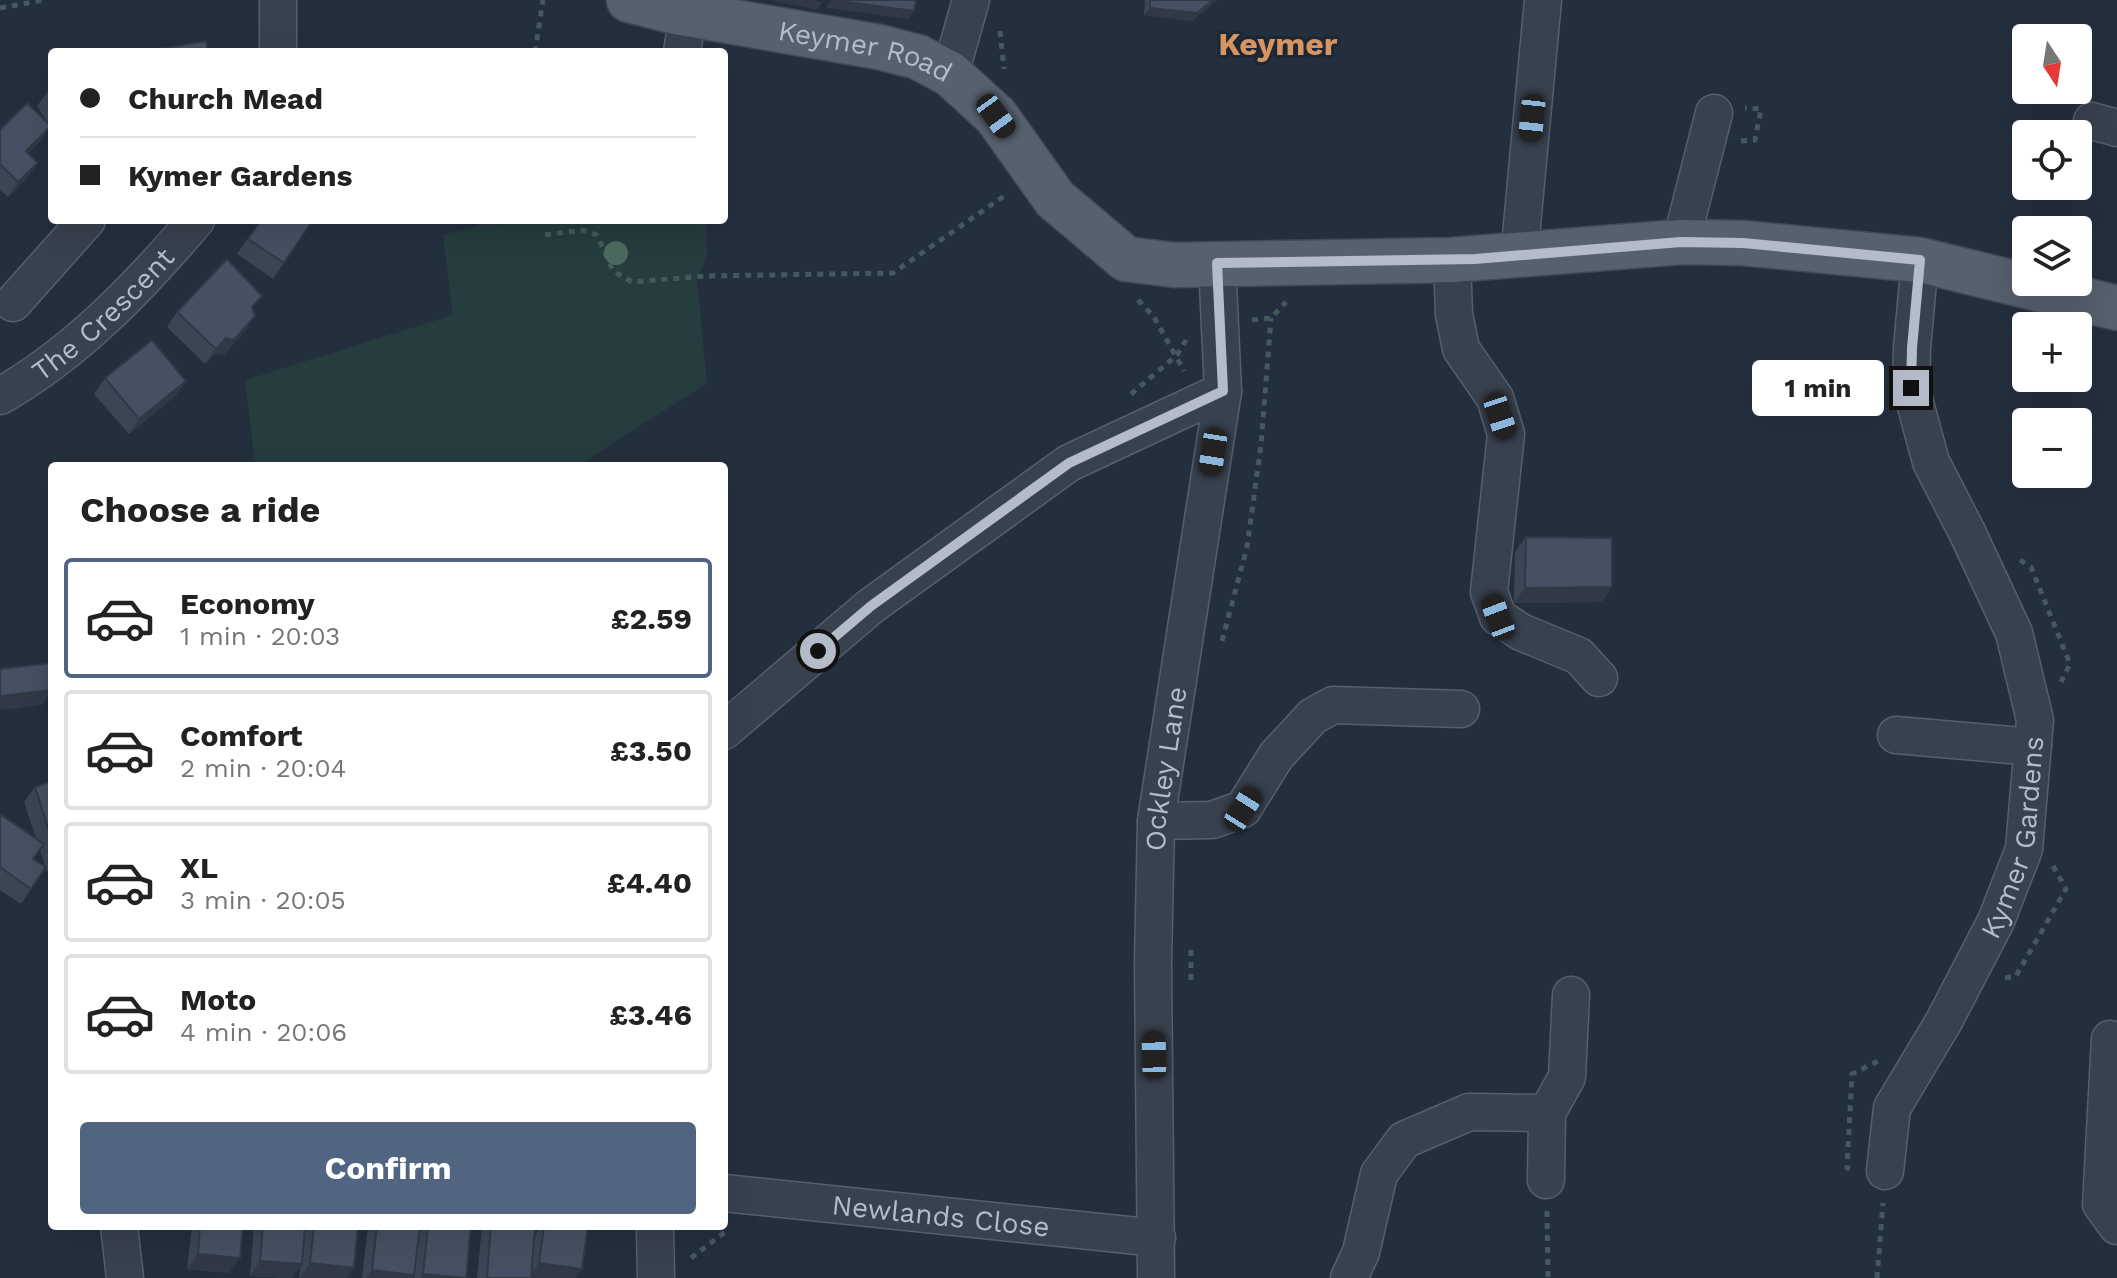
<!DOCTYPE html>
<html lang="en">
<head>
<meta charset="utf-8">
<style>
	:root { --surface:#fff; --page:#f6f6f6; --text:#222; --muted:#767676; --line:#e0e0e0; --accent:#516482 }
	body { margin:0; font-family:"Work Sans",sans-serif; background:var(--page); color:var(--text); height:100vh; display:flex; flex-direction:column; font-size:30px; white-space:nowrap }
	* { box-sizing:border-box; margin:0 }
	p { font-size:26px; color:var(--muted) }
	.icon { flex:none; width:44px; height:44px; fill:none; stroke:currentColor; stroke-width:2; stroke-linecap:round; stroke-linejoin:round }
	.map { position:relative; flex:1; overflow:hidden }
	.side { position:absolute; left:48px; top:462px; width:680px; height:768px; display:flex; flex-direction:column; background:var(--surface); border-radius:8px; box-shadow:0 8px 32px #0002 }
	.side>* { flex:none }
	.banner { position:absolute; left:48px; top:48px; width:680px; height:176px; border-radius:8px; box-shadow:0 8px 32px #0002; display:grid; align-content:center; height:176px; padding:0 32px; background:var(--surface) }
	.needle { width:52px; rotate:168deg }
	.fabs { position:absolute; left:2012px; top:24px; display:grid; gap:16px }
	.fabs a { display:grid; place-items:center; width:80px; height:80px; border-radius:8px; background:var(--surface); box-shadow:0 8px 32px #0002; font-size:40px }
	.end { position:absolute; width:36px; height:36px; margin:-18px; border:10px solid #b4bcc9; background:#111; box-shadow:0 0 0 4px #111 }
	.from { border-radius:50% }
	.bubble { position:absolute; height:56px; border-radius:8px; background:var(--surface); box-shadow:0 8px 32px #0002; font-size:26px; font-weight:700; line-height:56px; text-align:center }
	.car { position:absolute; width:24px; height:48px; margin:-24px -12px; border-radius:10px; box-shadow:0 0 6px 2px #0007; background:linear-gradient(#222 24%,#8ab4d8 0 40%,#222 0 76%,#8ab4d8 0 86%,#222 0) }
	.banner b { display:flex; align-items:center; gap:28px; height:76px; font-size:30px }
	.banner b+b { border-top:2px solid var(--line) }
	.banner i { width:20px; height:20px; background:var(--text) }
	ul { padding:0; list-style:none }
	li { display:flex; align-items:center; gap:24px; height:120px; margin:0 16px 12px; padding:0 16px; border:4px solid var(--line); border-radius:8px }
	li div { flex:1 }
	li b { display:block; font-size:30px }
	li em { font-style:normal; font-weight:700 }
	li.selected { border-color:var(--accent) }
	li>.icon { width:72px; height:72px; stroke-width:1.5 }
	h2 { padding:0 32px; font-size:36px; line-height:96px }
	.button { display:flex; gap:16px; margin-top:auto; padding:16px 32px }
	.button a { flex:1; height:92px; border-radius:8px; background:var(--accent); color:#fff; font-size:32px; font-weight:700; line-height:92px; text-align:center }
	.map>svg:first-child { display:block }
	.green { fill:#263c3f }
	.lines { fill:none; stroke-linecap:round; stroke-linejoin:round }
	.minor-casing { stroke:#565f6c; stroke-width:39 }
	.major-casing { stroke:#414a57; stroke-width:47 }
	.path { stroke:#44595c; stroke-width:5; stroke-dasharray:6 6; stroke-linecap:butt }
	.minor { stroke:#38414e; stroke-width:36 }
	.major { stroke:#56606e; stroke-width:44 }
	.tree { fill:#4b6a5d }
	.wall { fill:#3b4654; fill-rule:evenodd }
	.shaded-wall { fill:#303945 }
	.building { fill:#455162; stroke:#303945; stroke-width:2 }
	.route { stroke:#b4bcc9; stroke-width:10 }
	.labels { text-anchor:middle; stroke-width:6; stroke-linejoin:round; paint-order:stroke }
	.street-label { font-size:28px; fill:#b4bcc9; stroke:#1d2633 }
	.quarter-label { font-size:32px; font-weight:bold; fill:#d59563; stroke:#1d2633 }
</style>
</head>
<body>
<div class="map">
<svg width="2117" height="1278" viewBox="0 0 2117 1278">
	<rect width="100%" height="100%" fill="#242f3e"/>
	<polygon class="green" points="557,220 707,220 707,254 697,280 707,383 578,466 255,466 245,380 453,315 443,235 478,226"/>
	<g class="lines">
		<defs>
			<g id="minor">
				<polyline points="278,52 278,0"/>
				<polyline points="682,52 688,14"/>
				<polyline points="950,74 971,0"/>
				<polyline points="2092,121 2117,128"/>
				<polyline points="1681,242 1714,113"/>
				<polyline points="1519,257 1543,0"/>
				<polyline points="1452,260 1454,314 1461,349 1495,398 1506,434 1489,592 1498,617 1521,632 1579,656 1599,678"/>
				<polyline points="13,303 87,220"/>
				<path id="s1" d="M0 396C76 353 140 286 196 220"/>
				<polyline points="724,731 871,606 1069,463 1223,391"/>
				<polyline points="1896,735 2033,747"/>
				<polyline points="1156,821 1212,820 1243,809 1276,756 1313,716 1333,705 1461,709"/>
				<polyline points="2110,1039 2101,1204 2117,1226"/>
				<path id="s2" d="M1885 1171 1892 1108 1944 1021 1996 921 2024 849 2035 720 2014 633 1967 532 1931 462 1911 388 1912 348 1920 260"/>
				<polyline points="1546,1180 1547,1113 1567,1077 1571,995"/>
				<path id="s3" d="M724 1193 1157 1238"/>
				<polyline points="119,1226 125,1278"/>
				<polyline points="655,1226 656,1278"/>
				<path id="s4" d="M1156 1278 1153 963 1156 821 1223 391 1217 263"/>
				<polyline points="1349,1278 1361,1252 1379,1174 1404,1140 1469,1112 1547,1113"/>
			</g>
			<g id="major">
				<path id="s5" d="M629 0 676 12 879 47 918 57 950 74 996 116 1055 199 1126 259 1174 265 1452 260 1681 242 1743 243 1920 260 2117 308"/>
			</g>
		</defs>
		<use href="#minor" class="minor-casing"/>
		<use href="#major" class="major-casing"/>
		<g class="path">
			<polyline points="0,8 44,0"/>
			<polyline points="1000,31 1004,69"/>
			<polyline points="535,52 543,0"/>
			<polyline points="1741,141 1755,140 1761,109 1745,108"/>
			<polyline points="545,235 582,230 597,235 613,271 632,282 706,276 893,273 1007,194"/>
			<polyline points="1138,300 1154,317 1184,371"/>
			<polyline points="1252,320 1271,318 1286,302"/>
			<polyline points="1131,394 1177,355 1186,340"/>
			<polyline points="2020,560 2031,567 2070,664 2061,682"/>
			<polyline points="1222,641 1247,547 1261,445 1271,318"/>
			<polyline points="2005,978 2016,976 2066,889 2053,866"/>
			<polyline points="1191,980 1191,950"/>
			<polyline points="1850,1169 1847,1168 1852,1074 1880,1060"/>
			<polyline points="1547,1211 1548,1278"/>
			<polyline points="691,1258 725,1232 725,1225"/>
			<polyline points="1877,1278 1883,1203"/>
		</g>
		<use href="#minor" class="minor"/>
		<use href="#major" class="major"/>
	</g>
	<circle class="tree" cx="616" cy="253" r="12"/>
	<g class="wall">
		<polygon points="1145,0 1217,0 1192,21 1144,15"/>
		<polygon points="52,88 52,129 50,127 40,141 28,153 38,163 27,178 8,197 0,190 0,130 48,123 37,106 48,91"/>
		<polygon points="260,220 313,220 273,279 237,254"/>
		<polygon points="253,309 255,316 245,331 224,355 215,353 205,364 167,327 177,312"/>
		<polygon points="105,378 186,381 175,396 129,434 94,394"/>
		<polygon points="1526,537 1602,602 1514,603 1515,552"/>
		<path d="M35 787 52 790V869L46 871 45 868 21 904 0 890V814L36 838 24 802ZM40 850 45 867 33 859Z"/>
		<polygon points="192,1226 243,1226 229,1273 187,1269"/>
		<polygon points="254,1226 358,1226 347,1278 299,1278 301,1265 291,1278 250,1276"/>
		<polygon points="368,1226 420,1226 420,1231 423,1226 471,1226 466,1278 414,1278 414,1275 412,1278 362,1278"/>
		<polygon points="482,1226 519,1226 535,1235 541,1226 588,1226 582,1269 575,1278 477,1278"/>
	</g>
	<g class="shaded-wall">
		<polygon points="771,0 812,0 822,2 817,10"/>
		<polygon points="832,0 914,11 909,19 826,8"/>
		<polygon points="1217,0 1192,21 1144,15 1150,8"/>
		<polygon points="51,126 40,141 15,166 26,151"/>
		<polygon points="38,163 27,178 8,197 18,182"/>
		<polygon points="482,220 557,220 478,226"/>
		<polygon points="255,316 245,331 224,355 215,353 205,364 216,349 226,338"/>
		<polygon points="186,381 175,396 129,434 139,419"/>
		<polygon points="1612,587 1602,602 1514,603 1525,588"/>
		<polygon points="52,690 42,705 0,710 0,696"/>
		<polygon points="198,1254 240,1258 229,1273 187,1269"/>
		<polygon points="260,1261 302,1264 291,1278 250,1276"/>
		<polygon points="310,1263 354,1268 347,1278 300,1278"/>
		<polygon points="539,1263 582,1269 575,1278 528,1278"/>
		<polygon points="372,1270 414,1275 412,1278 366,1278"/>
		<polygon points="423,1274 455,1278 421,1278"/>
	</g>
	<g class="building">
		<polygon points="832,0 916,0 914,11"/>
		<polygon points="1150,0 1213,0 1197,13 1150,8"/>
		<polygon points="206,41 208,52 142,52"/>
		<polygon points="52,88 52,98 48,91"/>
		<polygon points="27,103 51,126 26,151 38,163 18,182 0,164 0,130"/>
		<polygon points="261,220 313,220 284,263 248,239"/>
		<polygon points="227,259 262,296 252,307 255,316 234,340 226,338 216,349 177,312"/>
		<polygon points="152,340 186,381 139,419 105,378"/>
		<polygon points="1526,537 1612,538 1612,587 1525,588"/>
		<polygon points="50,663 52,690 0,696 0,669"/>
		<polygon points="49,782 52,790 52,840 35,787"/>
		<polygon points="0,814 44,844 33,859 46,867 31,889 0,867"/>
		<polygon points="200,1226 243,1226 240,1258 198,1254"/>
		<polygon points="263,1226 305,1226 302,1264 260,1261"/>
		<polygon points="314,1226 358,1226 354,1268 310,1263"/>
		<polygon points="377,1226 420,1226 414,1275 372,1270"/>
		<polygon points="428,1226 471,1226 466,1278 423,1274"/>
		<polygon points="491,1226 519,1226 535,1228 531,1278 487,1278"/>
		<polygon points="544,1226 588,1226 582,1269 539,1263"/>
	</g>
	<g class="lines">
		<polyline class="route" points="818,651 871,606 1069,463 1223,391 1217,263 1475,259 1681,242 1743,243 1920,260 1912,348 1911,388"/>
	</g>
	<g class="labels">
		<g class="street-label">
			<text dy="10" stroke="none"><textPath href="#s5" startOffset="242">Keymer Road</textPath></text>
			<text dy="10" stroke="none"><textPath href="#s1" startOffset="132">The Crescent</textPath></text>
			<text dy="10" stroke="none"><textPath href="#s4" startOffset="510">Ockley Lane</textPath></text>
			<text dy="10" stroke="none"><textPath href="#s2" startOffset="364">Kymer Gardens</textPath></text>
			<text dy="10" stroke="none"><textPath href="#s3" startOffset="218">Newlands Close</textPath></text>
		</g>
		<g class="quarter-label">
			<text x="1278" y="55">Keymer</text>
		</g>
	</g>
</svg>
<div class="fabs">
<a><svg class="needle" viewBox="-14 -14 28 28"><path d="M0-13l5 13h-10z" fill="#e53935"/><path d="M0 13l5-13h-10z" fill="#767676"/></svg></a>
<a><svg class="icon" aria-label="locate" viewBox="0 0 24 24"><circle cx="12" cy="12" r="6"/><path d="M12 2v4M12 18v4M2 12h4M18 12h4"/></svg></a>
<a><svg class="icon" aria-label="layers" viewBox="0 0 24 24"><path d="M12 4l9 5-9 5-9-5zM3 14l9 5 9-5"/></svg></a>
<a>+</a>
<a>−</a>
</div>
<i class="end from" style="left:818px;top:651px"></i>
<i class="end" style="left:1911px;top:388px"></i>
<div class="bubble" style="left:1752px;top:360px;width:132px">1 min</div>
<i class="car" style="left:996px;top:116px;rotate:144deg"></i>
<i class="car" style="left:1532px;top:118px;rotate:186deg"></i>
<i class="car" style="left:1500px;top:416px;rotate:162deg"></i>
<i class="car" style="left:1213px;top:452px;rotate:189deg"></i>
<i class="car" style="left:1498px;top:617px;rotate:339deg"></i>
<i class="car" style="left:1243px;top:809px;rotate:32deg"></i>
<i class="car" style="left:1154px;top:1055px;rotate:359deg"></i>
<div class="banner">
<b><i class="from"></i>Church Mead</b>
<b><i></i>Kymer Gardens</b>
</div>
<section class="side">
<h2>Choose a ride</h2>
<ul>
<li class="selected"><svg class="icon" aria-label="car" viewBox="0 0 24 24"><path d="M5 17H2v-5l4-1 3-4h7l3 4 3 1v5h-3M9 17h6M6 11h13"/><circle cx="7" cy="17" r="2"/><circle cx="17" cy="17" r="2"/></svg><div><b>Economy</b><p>1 min · 20:03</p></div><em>£2.59</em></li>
<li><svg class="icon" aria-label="car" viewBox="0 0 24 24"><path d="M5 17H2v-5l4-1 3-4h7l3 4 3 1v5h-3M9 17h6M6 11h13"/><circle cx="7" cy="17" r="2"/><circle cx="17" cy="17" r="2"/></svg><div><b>Comfort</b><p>2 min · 20:04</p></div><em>£3.50</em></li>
<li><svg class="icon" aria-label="car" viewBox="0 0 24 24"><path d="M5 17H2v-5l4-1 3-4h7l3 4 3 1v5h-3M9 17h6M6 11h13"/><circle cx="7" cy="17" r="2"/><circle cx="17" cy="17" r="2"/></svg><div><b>XL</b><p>3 min · 20:05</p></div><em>£4.40</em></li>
<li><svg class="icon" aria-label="car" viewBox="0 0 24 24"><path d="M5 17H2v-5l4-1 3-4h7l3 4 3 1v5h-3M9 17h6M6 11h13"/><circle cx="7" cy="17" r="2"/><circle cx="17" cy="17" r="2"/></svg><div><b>Moto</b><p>4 min · 20:06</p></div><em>£3.46</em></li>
</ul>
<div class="button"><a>Confirm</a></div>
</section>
</div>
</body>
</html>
